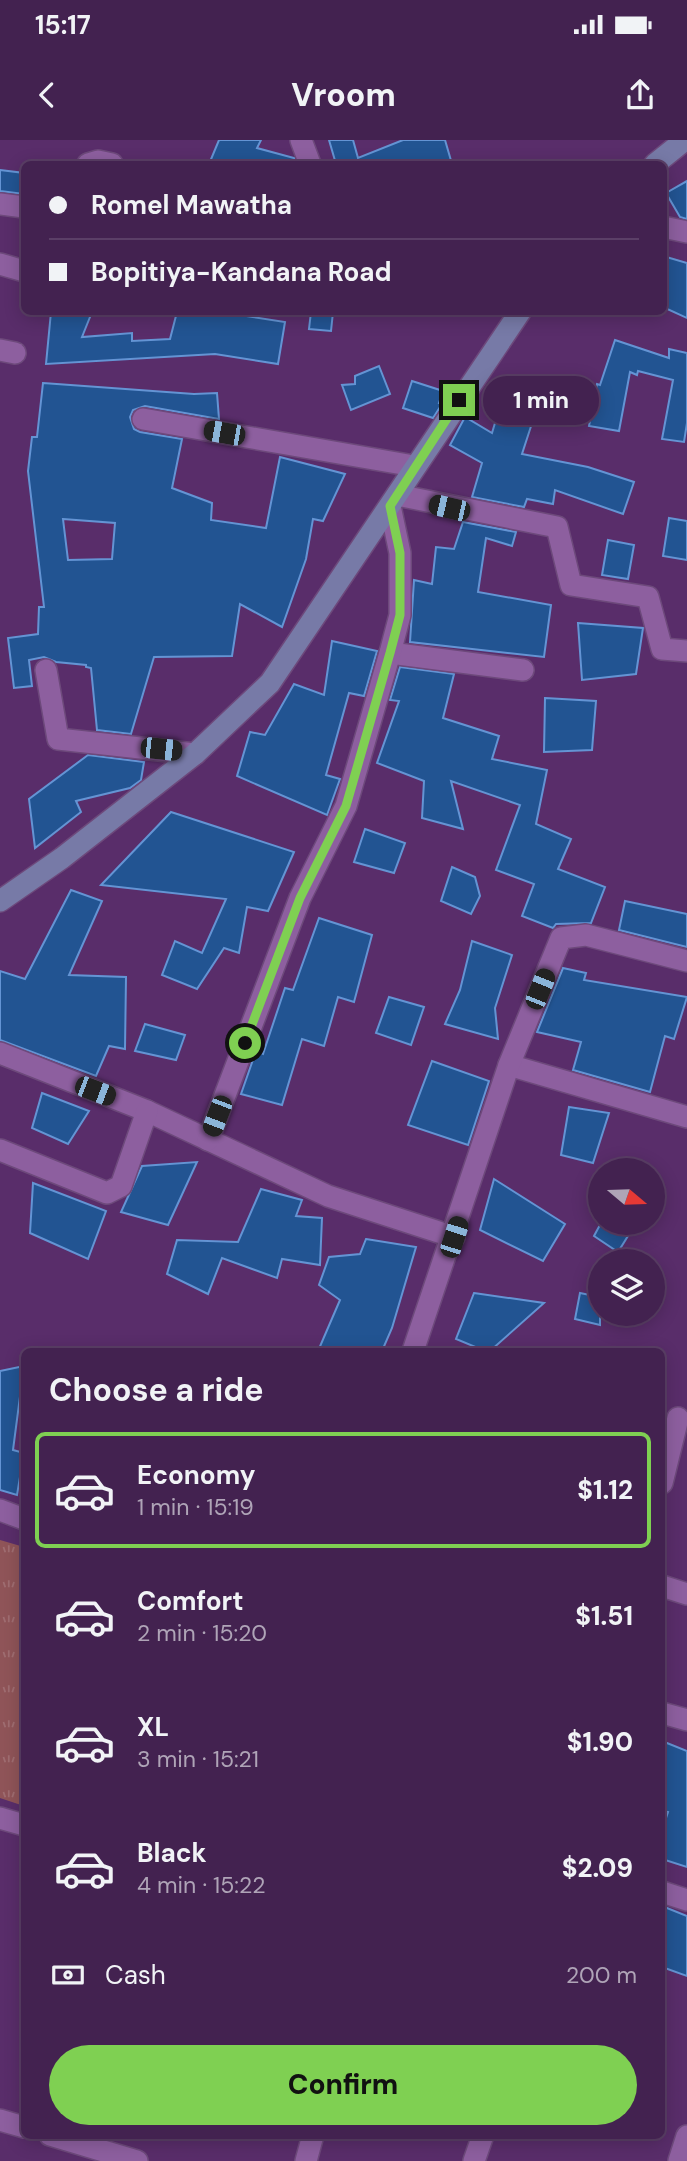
<!DOCTYPE html>
<html lang="en">
<head>
<meta charset="utf-8">
<style>
	:root { --surface:#432250; --page:#4d2f5a; --text:#f1f3f6; --muted:#afa4b7; --line:#5b3f67; --accent:#7fd052 }
	body { margin:0; font-family:"DM Sans",sans-serif; background:var(--page); color:var(--text); height:100vh; display:flex; flex-direction:column; font-size:26px; white-space:nowrap }
	* { box-sizing:border-box; margin:0 }
	p { font-size:23px; color:var(--muted) }
	.icon { flex:none; width:38px; height:38px; fill:none; stroke:currentColor; stroke-width:2; stroke-linecap:round; stroke-linejoin:round }
	.map { position:relative; flex:1; overflow:hidden }
	.details { position:absolute; left:21px; top:1208px; width:644px; height:791px; display:flex; flex-direction:column; background:var(--surface); border-radius:10px; box-shadow:0 4px 18px #0003,0 0 0 2px var(--line) }
	.details>* { flex:none }
	.top-card { position:absolute; left:21px; top:21px; width:646px; height:154px; border-radius:10px; box-shadow:0 4px 18px #0003,0 0 0 2px var(--line); display:grid; align-content:center; height:154px; padding:0 28px; background:var(--surface) }
	.needle { width:46px; rotate:109deg }
	.controls { position:absolute; left:588px; top:1018px; display:grid; gap:14px }
	.controls a { display:grid; place-items:center; width:77px; height:77px; border-radius:50%; background:var(--surface); box-shadow:0 4px 18px #0003,0 0 0 2px var(--line); font-size:35px }
	.end { position:absolute; width:32px; height:32px; margin:-16px; border:9px solid #7fd052; background:#111; box-shadow:0 0 0 4px #111 }
	.from { border-radius:50% }
	.bubble { position:absolute; height:49px; border-radius:24px; background:var(--surface); box-shadow:0 4px 18px #0003,0 0 0 2px var(--line); font-size:23px; font-weight:800; line-height:49px; text-align:center }
	.car { position:absolute; width:21px; height:42px; margin:-21px -10px; border-radius:9px; box-shadow:0 0 5px 2px #0007; background:linear-gradient(#222 24%,#8ab4d8 0 40%,#222 0 76%,#8ab4d8 0 86%,#222 0) }
	.top-card b { display:flex; align-items:center; gap:24px; height:66px; font-size:26px }
	.top-card b+b { border-top:2px solid var(--line) }
	.top-card i { width:18px; height:18px; background:var(--text) }
	ul { padding:0; list-style:none }
	li { display:flex; align-items:center; gap:21px; height:116px; margin:0 14px 10px; padding:0 14px; border:4px solid transparent; border-radius:10px }
	li div { flex:1 }
	li b { display:block; font-size:26px }
	li em { font-style:normal; font-weight:800 }
	li.active { border-color:var(--accent) }
	li>.icon { width:63px; height:63px; stroke-width:1.5 }
	h2 { padding:0 28px; font-size:32px; line-height:84px }
	.pay { display:flex; align-items:center; gap:18px; height:77px; padding:0 28px; font-size:26px }
	.pay p { margin-inline-start:auto }
	.primary-button { display:flex; gap:14px; margin-top:auto; padding:14px 28px }
	.primary-button a { flex:1; height:80px; border-radius:42px; background:var(--accent); color:#111; font-size:28px; font-weight:800; line-height:80px; text-align:center }
	.status { display:flex; justify-content:space-between; align-items:center; height:49px; padding:0 35px; background:var(--surface); direction:ltr }
	.status svg { height:19px; fill:currentColor }
	header { display:flex; justify-content:space-between; align-items:center; height:91px; padding:0 28px; background:var(--surface); font-size:32px; font-weight:800 }
	.map>svg:first-child { display:block }
	.park { fill:url(#park-tufts) }
	.building { fill:#225492; stroke:#6494d4; stroke-width:2; fill-rule:evenodd }
	.lines { fill:none; stroke-linecap:round; stroke-linejoin:round }
	.street-casing { stroke:#6d497b; stroke-width:24 }
	.secondary-casing { stroke:#6d497b; stroke-width:24 }
	.street { stroke:#8d5f9f; stroke-width:21 }
	.secondary { stroke:#777aa7; stroke-width:21 }
	.route { stroke:#7fd052; stroke-width:9 }
</style>
</head>
<body>
<div class="status"><b>15:17</b><svg viewBox="0 0 49 12"><path d="M0 12V9h3v3zM5 12V6h3v6zM10 12V3h3v9zM15 12V0h3v12zM26 1h20v11H26zM47 4h2v5h-2z"/></svg></div>
<header><svg class="icon" aria-label="back" viewBox="0 0 24 24"><path d="M15 5l-7 7 7 7"/></svg>Vroom<svg class="icon" aria-label="share" viewBox="0 0 24 24"><path d="M12 15V3M7 8l5-5 5 5M5 13v7h14v-7"/></svg></header>
<div class="map">
<svg width="687" height="2021" viewBox="0 0 687 2021">
	<defs>
		<pattern id="park-tufts" width="24" height="20" patternUnits="userSpaceOnUse" patternTransform="scale(1.75)"><rect width="24" height="20" fill="#8f5458"/><path d="M3 7l-1-3M5 7V3M7 7l1-3M15 17l-1-3M17 17v-4M19 17l1-3" fill="none" stroke="#9f6d71"/></pattern>
	</defs>
	<rect width="100%" height="100%" fill="#592d6a"/>
	<polygon class="park" points="0,1400 24,1407 24,1666 0,1658"/>
	<g class="building">
		<polygon points="219,0 261,0 257,8 294,18 294,24 209,24"/>
		<polygon points="329,0 353,0 358,18 403,0 445,0 452,24 336,24"/>
		<polygon points="0,30 24,33 24,54 0,51"/>
		<polygon points="687,41 687,79 680,77 666,53"/>
		<polygon points="663,116 687,123 687,178 663,167"/>
		<polygon points="51,172 92,172 82,197 132,193 132,201 170,199 177,172 220,172 285,182 278,224 215,214 46,224"/>
		<polygon points="311,172 333,172 331,191 309,189"/>
		<polygon points="615,200 669,218 669,209 687,213 687,283 684,302 662,299 673,240 638,231 637,235 630,232 619,291 589,286 597,244 600,245"/>
		<polygon points="379,226 390,254 351,270 342,245 355,244 355,236"/>
		<polygon points="412,241 443,251 439,263 442,264 433,278 403,268"/>
		<path d="M43 243 194 254 217 253 219 279 145 266 133 270 130 277 134 289 140 292 182 299 172 348 212 363 211 380 266 388 280 317 345 334 323 381 313 379 306 419 282 487 240 464 232 516 154 517 131 594 97 590 91 528 86 527V525L56 522 44 517 29 520 32 546 14 548 8 498 38 494 39 467H44L28 331 32 297H37ZM63 379 115 383 112 419 68 420Z"/>
		<polygon points="501,263 535,274 522,314 588,327 634,342 623,374 555,350 553,364 527,359 524,367 472,357 482,323 450,305 465,277 492,293"/>
		<polygon points="669,378 687,381 687,420 663,416"/>
		<polygon points="463,382 516,392 512,406 486,398 478,452 551,465 544,517 410,502 414,440 432,444 436,407 454,409"/>
		<polygon points="608,400 634,405 628,439 602,435"/>
		<polygon points="578,483 643,488 636,534 582,540"/>
		<polygon points="332,501 377,511 364,556 349,553 326,635 340,639 327,675 237,636 250,592 265,595 294,544 324,555"/>
		<polygon points="400,527 454,534 443,578 499,596 492,619 547,630 536,684 571,699 558,729 605,747 591,783 556,784 553,788 522,776 534,744 496,730 520,665 451,641 463,689 422,678 424,641 377,623 399,561 390,560"/>
		<polygon points="545,558 596,561 592,610 544,612"/>
		<polygon points="88,615 144,622 141,640 130,648 76,661 81,672 35,708 29,659"/>
		<polygon points="171,672 294,712 268,771 247,767 239,813 224,808 197,849 162,835 175,801 202,813 226,759 101,745"/>
		<polygon points="365,689 405,703 394,733 354,722"/>
		<polygon points="452,727 475,737 480,756 471,774 441,761"/>
		<polygon points="71,750 102,761 69,835 126,837 125,909 109,906 96,936 0,900 0,831 25,839"/>
		<polygon points="625,761 687,774 687,807 619,790"/>
		<polygon points="319,778 372,795 354,862 338,857 324,906 302,899 282,965 241,954 256,911 263,914 285,848 293,850"/>
		<polygon points="472,801 512,815 495,868 498,899 445,884 460,850"/>
		<polygon points="563,828 586,833 584,840 687,857 674,899 665,896 650,952 573,930 581,902 537,892"/>
		<polygon points="389,857 424,867 411,905 376,893"/>
		<polygon points="145,884 185,895 176,920 135,911"/>
		<polygon points="432,921 489,941 468,1005 408,985"/>
		<polygon points="42,953 89,971 68,1004 32,988"/>
		<polygon points="569,967 609,973 593,1023 561,1015"/>
		<polygon points="197,1022 168,1085 121,1072 142,1026"/>
		<polygon points="494,1039 565,1084 543,1121 480,1090"/>
		<polygon points="33,1043 106,1071 88,1119 30,1093"/>
		<polygon points="261,1049 302,1060 296,1076 322,1078 320,1125 282,1119 277,1138 222,1118 208,1154 167,1134 177,1100 238,1102"/>
		<polygon points="601,1083 636,1083 618,1112 594,1096"/>
		<polygon points="366,1099 416,1107 392,1188 382,1211 318,1211 340,1160 319,1145 329,1117 360,1114"/>
		<polygon points="474,1153 544,1163 490,1211 485,1211 456,1199"/>
		<polygon points="580,1153 600,1157 600,1185 575,1179"/>
		<polygon points="24,1226 13,1310 24,1313 17,1355 0,1350 0,1231"/>
		<polygon points="662,1601 687,1611 687,1727 662,1719 662,1690 668,1672 662,1671"/>
		<polygon points="662,1766 687,1776 687,1836 662,1827"/>
	</g>
	<g class="lines">
		<defs>
			<g id="street">
				<polyline points="301,0 310,24"/>
				<polyline points="88,24 98,21 112,24"/>
				<polyline points="0,64 24,67"/>
				<polyline points="663,87 687,92"/>
				<polyline points="0,124 24,131"/>
				<polyline points="0,210 15,213"/>
				<polyline points="143,279 414,326"/>
				<polyline points="397,355 557,387 571,445 648,457 662,509 687,511"/>
				<polyline points="390,513 523,530"/>
				<polyline points="46,530 58,599 195,614"/>
				<polyline points="0,913 147,971 328,1056 454,1097"/>
				<polyline points="509,925 687,977"/>
				<polyline points="208,1000 300,758 346,666 390,513 400,475 400,413 390,366"/>
				<polyline points="0,1010 107,1053 121,1046 147,971"/>
				<polyline points="413,1211 509,925 561,798 586,795 687,821"/>
				<polyline points="662,1343 678,1278"/>
				<polyline points="0,1370 24,1379"/>
				<polyline points="662,1446 687,1454"/>
				<polyline points="662,1573 687,1580"/>
				<polyline points="0,1678 24,1685"/>
				<polyline points="662,1752 687,1760"/>
				<polyline points="0,1980 24,1987"/>
				<polyline points="50,1995 137,2021"/>
				<polyline points="306,2021 313,1995"/>
				<polyline points="474,2021 483,1995"/>
				<polyline points="679,2021 687,1996"/>
			</g>
			<g id="secondary">
				<polyline points="655,24 685,0"/>
				<polyline points="0,761 62,718 195,614 270,543 520,172"/>
			</g>
		</defs>
		<use href="#street" class="street-casing"/>
		<use href="#secondary" class="secondary-casing"/>
		<use href="#street" class="street"/>
		<use href="#secondary" class="secondary"/>
	</g>
	<g class="lines">
		<polyline class="route" points="245,903 300,758 346,666 390,513 400,475 400,413 390,366 459,260"/>
	</g>
</svg>
<div class="controls">
<a><svg class="needle" viewBox="-14 -14 28 28"><path d="M0-13l5 13h-10z" fill="#e53935"/><path d="M0 13l5-13h-10z" fill="#afa4b7"/></svg></a>
<a><svg class="icon" aria-label="layers" viewBox="0 0 24 24"><path d="M12 4l9 5-9 5-9-5zM3 14l9 5 9-5"/></svg></a>
</div>
<i class="end from" style="left:245px;top:903px"></i>
<i class="end" style="left:459px;top:260px"></i>
<div class="bubble" style="left:483px;top:236px;width:116px">1 min</div>
<i class="car" style="left:224px;top:293px;rotate:280deg"></i>
<i class="car" style="left:449px;top:368px;rotate:283deg"></i>
<i class="car" style="left:161px;top:609px;rotate:96deg"></i>
<i class="car" style="left:540px;top:849px;rotate:22deg"></i>
<i class="car" style="left:95px;top:951px;rotate:111deg"></i>
<i class="car" style="left:217px;top:976px;rotate:201deg"></i>
<i class="car" style="left:454px;top:1097px;rotate:18deg"></i>
<div class="top-card">
<b><i class="from"></i>Romel Mawatha</b>
<b><i></i>Bopitiya-Kandana Road</b>
</div>
<section class="details">
<h2>Choose a ride</h2>
<ul>
<li class="active"><svg class="icon" aria-label="car" viewBox="0 0 24 24"><path d="M5 17H2v-5l4-1 3-4h7l3 4 3 1v5h-3M9 17h6M6 11h13"/><circle cx="7" cy="17" r="2"/><circle cx="17" cy="17" r="2"/></svg><div><b>Economy</b><p>1 min · 15:19</p></div><em>$1.12</em></li>
<li><svg class="icon" aria-label="car" viewBox="0 0 24 24"><path d="M5 17H2v-5l4-1 3-4h7l3 4 3 1v5h-3M9 17h6M6 11h13"/><circle cx="7" cy="17" r="2"/><circle cx="17" cy="17" r="2"/></svg><div><b>Comfort</b><p>2 min · 15:20</p></div><em>$1.51</em></li>
<li><svg class="icon" aria-label="car" viewBox="0 0 24 24"><path d="M5 17H2v-5l4-1 3-4h7l3 4 3 1v5h-3M9 17h6M6 11h13"/><circle cx="7" cy="17" r="2"/><circle cx="17" cy="17" r="2"/></svg><div><b>XL</b><p>3 min · 15:21</p></div><em>$1.90</em></li>
<li><svg class="icon" aria-label="car" viewBox="0 0 24 24"><path d="M5 17H2v-5l4-1 3-4h7l3 4 3 1v5h-3M9 17h6M6 11h13"/><circle cx="7" cy="17" r="2"/><circle cx="17" cy="17" r="2"/></svg><div><b>Black</b><p>4 min · 15:22</p></div><em>$2.09</em></li>
</ul>
<div class="pay"><svg class="icon" aria-label="cash" viewBox="0 0 24 24"><path d="M3 7h18v10H3z"/><circle cx="12" cy="12" r="2"/></svg>Cash<p>200 m</p></div>
<div class="primary-button"><a>Confirm</a></div>
</section>
</div>
</body>
</html>
